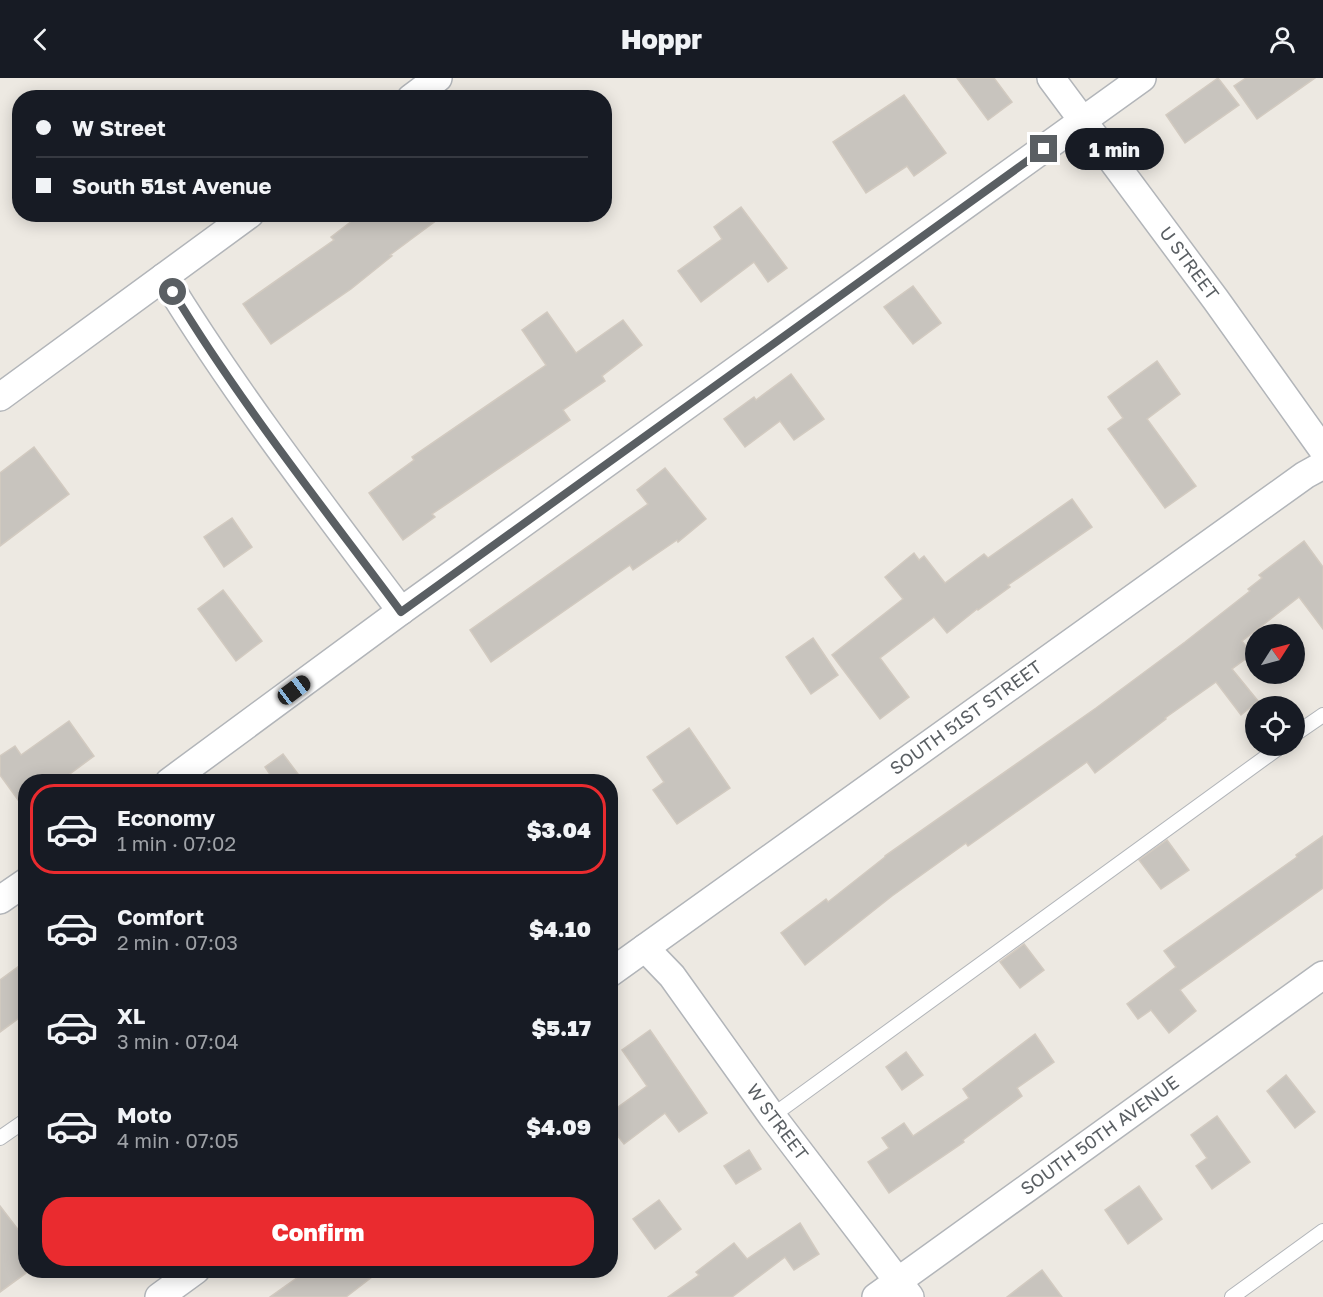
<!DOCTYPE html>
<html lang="en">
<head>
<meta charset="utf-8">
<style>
	:root { --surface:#171b24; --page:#242831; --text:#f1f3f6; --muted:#9ea1a6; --line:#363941; --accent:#ea2b2f }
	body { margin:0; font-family:"Golos Text",sans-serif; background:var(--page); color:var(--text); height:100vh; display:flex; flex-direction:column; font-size:22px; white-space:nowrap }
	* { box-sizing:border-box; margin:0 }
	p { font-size:20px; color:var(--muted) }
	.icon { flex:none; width:33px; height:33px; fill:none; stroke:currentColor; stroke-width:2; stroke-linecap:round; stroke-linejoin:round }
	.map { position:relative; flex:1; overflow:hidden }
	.drawer { position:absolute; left:18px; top:696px; width:600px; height:504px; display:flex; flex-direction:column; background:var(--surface); border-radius:24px; box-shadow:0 3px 15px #0003 }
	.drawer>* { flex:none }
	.top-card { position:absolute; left:12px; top:12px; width:600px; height:132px; border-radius:24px; box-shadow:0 3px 15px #0003; display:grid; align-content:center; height:132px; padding:0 24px; background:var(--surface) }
	.needle { width:39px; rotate:54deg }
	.tools { position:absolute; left:1245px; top:546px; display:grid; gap:12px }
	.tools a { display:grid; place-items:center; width:60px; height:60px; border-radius:50%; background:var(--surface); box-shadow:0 3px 15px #0003; font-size:30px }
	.end { position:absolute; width:27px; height:27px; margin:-14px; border:8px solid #5a5f63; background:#fff; box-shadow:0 0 0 3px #fff }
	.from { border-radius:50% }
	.bubble { position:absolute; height:42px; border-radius:21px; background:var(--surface); box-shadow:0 3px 15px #0003; font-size:20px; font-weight:800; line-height:42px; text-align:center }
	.car { position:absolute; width:18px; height:36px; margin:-18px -9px; border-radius:8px; box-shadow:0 0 4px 2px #0007; background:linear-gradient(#222 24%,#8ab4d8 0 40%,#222 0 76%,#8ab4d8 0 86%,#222 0) }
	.top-card b { display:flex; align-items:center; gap:21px; height:57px; font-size:22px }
	.top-card b+b { border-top:2px solid var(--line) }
	.top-card i { width:15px; height:15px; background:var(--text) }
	ul { padding:10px 0 0; list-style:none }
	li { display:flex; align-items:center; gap:18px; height:90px; margin:0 12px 9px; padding:0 12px; border:3px solid transparent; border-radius:24px }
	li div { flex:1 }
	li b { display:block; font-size:22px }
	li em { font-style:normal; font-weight:800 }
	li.current { border-color:var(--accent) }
	li>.icon { width:54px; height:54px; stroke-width:1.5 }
	.action { display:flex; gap:12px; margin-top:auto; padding:12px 24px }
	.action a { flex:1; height:69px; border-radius:24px; background:var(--accent); color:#fff; font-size:24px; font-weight:800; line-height:69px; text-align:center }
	header { display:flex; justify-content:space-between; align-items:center; height:78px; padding:0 24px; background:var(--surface); font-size:27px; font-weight:800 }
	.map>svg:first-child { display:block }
	.building { fill:#c8c4be; stroke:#d2cac0; stroke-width:1.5 }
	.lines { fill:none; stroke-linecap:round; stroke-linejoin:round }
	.service-casing { stroke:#b2b5b9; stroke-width:16 }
	.minor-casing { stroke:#b2b5b9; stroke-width:30 }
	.service { stroke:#fff; stroke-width:14 }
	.minor { stroke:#fff; stroke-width:27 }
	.route { stroke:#5a5f63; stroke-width:8 }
	.labels { text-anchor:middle; stroke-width:6; stroke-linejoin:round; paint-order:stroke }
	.street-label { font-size:18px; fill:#5a5f63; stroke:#fff }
</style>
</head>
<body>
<header><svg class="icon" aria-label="back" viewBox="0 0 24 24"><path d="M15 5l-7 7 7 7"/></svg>Hoppr<svg class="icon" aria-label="person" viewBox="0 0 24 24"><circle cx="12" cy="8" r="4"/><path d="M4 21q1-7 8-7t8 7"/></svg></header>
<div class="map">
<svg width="1323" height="1219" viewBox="0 0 1323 1219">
	<rect width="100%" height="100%" fill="#ede9e2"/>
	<g class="building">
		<polygon points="957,0 994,0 1012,24 988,42"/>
		<polygon points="1218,0 1239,27 1185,65 1166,37"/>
		<polygon points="1246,0 1315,0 1257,41 1234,8"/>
		<polygon points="904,17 946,75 914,98 907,88 866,115 833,64"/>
		<polygon points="741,129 787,190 768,204 754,184 701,224 678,193 722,161 714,149"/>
		<polygon points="361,136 445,136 390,177 392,178 351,211 271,266 243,226 334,162 331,159"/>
		<polygon points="913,208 941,245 913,266 884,229"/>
		<polygon points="547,234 576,275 623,242 642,267 602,298 605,303 563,332 570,342 432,436 435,439 403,462 369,415 414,382 412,379 546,287 522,252"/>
		<polygon points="1157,283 1180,316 1147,341 1196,408 1165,430 1108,351 1123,340 1108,319"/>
		<polygon points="791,296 824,341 794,362 780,343 745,369 724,341 754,319 756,322"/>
		<polygon points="34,369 69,416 0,468 0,395"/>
		<polygon points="665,390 706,441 678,464 677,462 633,492 630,487 491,584 470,552 648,426 637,412"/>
		<polygon points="1072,421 1092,449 1008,507 1010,509 978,532 977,531 947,555 934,539 880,580 909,619 880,641 832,577 903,521 885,499 914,475 919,482 924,478 945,505 984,476 988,480"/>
		<polygon points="232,440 252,469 224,489 204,459"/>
		<polygon points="1304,463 1323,489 1323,551 1299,519 1242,563 1252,576 1232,591 1258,623 1241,637 1216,604 1165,640 1166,641 1095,695 1087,684 968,768 966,765 892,818 805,887 781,855 826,821 828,824 885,779 885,778 1096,630 1185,564 1250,513 1248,511 1262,500 1259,497"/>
		<polygon points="223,512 262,563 236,583 198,531"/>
		<polygon points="813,560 838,597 811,616 786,579"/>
		<polygon points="69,643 94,678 59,704 26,704 26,733 0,697 0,678 15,668 21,677"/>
		<polygon points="689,650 730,710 677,746 653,712 664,704 647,679"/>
		<polygon points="283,676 304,704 275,704 265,689"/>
		<polygon points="1323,758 1323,810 1180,912 1196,933 1169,955 1151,932 1138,941 1127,926 1176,889 1164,873 1297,779 1296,777"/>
		<polygon points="1167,762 1189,792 1161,811 1139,782"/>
		<polygon points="1024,866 1044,892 1020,910 1000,884"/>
		<polygon points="26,883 26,935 0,954 0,902"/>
		<polygon points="650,952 707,1035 679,1054 665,1035 624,1066 610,1048 610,1035 647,1008 622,972"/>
		<polygon points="1035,956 1054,984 1017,1010 1022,1018 963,1062 964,1064 889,1115 868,1084 889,1070 882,1060 904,1045 913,1058 969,1020 963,1011"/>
		<polygon points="906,974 923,997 902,1012 886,989"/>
		<polygon points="1286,997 1315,1034 1295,1050 1267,1013"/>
		<polygon points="1217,1038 1250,1084 1212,1111 1196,1088 1207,1080 1191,1057"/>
		<polygon points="749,1072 761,1091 736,1106 724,1088"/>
		<polygon points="1139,1108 1162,1141 1128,1166 1105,1132"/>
		<polygon points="659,1122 681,1151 655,1171 633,1141"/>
		<polygon points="0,1128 26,1162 26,1195 0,1214"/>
		<polygon points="800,1145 819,1176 794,1192 785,1179 732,1219 668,1219 699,1197 696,1194 734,1165 747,1181"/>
		<polygon points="308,1192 381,1192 346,1219 270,1219"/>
		<polygon points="1042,1192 1062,1219 1007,1219"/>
	</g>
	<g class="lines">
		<defs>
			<g id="service">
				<polyline points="1294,657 1323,637"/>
				<polyline points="772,1038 1281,668"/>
				<polyline points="0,1060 26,1042"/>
				<polyline points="1232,1219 1323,1153"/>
			</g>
			<g id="minor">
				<path id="s1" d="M1051 0 1216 222 1323 372"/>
				<polyline points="411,20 438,0"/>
				<path d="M164 199C235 315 319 424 401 533"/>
				<polyline points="0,319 250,136"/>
				<polyline points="169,704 401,533 1142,0"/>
				<polyline points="0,822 26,804"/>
				<path id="s2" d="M645 870 672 898 772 1038 910 1219"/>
				<path id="s3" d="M610 895 1305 397 1323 387"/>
				<polyline points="159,1219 196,1192"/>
				<path id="s4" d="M876 1219 1323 897"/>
			</g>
		</defs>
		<use href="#service" class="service-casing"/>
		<use href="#minor" class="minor-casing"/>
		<use href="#service" class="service"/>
		<use href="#minor" class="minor"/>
	</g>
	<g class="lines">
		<path class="route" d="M173 214C241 326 323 429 401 534L1044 71"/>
	</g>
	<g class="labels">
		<g class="street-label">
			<text dy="6" stroke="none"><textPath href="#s1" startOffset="231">U STREET</textPath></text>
			<text dy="6" stroke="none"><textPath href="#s3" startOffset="438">SOUTH 51ST STREET</textPath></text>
			<text dy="6" stroke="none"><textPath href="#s2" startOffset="219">W STREET</textPath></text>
			<text dy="6" stroke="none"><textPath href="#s4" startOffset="276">SOUTH 50TH AVENUE</textPath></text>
		</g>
	</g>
</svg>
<div class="tools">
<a><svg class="needle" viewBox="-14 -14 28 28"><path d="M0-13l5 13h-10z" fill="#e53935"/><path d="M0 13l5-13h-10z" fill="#9ea1a6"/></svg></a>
<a><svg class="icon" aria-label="locate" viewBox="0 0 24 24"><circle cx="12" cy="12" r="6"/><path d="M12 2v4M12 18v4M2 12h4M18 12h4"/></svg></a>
</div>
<i class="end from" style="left:173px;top:214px"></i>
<i class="end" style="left:1044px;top:71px"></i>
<div class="bubble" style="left:1065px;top:50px;width:99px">1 min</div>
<i class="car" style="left:294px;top:612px;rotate:53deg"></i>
<div class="top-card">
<b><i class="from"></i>W Street</b>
<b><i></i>South 51st Avenue</b>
</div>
<section class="drawer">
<ul>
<li class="current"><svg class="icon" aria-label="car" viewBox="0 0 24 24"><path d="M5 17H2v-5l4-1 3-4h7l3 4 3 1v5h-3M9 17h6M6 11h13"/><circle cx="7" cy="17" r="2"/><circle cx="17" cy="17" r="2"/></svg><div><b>Economy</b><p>1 min · 07:02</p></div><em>$3.04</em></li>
<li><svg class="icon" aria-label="car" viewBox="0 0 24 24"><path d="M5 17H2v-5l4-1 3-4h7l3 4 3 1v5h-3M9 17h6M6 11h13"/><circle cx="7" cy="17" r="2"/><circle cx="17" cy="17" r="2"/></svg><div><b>Comfort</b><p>2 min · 07:03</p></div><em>$4.10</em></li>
<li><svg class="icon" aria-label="car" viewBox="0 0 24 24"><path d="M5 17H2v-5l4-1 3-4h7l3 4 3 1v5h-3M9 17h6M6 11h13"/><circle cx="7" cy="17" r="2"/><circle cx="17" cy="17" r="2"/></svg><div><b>XL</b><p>3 min · 07:04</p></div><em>$5.17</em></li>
<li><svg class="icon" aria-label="car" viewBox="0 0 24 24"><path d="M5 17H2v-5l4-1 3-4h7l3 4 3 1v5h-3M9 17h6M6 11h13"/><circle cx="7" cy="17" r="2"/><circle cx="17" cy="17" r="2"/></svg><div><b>Moto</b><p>4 min · 07:05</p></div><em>$4.09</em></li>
</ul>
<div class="action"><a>Confirm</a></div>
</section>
</div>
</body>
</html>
